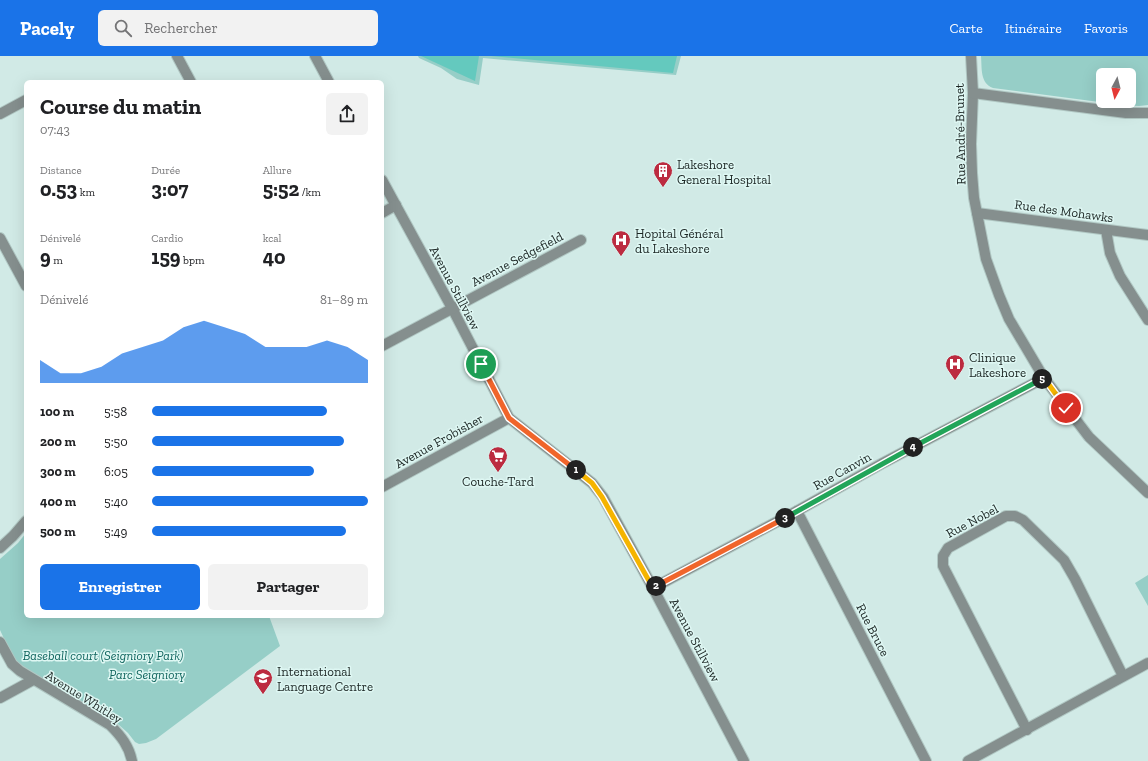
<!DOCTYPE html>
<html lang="fr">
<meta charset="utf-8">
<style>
body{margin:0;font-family:"Zilla Slab",serif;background:#f2f2f2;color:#202124;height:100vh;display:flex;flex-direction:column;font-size:15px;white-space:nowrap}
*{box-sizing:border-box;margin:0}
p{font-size:13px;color:#757577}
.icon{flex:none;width:22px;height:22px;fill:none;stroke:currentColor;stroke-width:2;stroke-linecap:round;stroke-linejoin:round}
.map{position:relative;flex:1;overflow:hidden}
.details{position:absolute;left:24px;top:24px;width:360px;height:538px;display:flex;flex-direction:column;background:#fff;border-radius:6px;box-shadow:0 4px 16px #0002}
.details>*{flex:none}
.needle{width:26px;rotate:187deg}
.buttons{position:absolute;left:1096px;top:12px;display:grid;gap:8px}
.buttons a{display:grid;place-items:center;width:40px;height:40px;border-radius:6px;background:#fff;box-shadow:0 4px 16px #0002;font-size:20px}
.pin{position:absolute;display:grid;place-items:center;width:34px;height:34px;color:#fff;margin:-17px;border:2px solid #fff;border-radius:50%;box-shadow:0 1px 4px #0007}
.km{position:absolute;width:20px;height:20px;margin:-10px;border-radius:50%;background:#222;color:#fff;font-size:11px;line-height:20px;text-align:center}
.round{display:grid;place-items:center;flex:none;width:42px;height:42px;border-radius:6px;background:#f2f2f2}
.head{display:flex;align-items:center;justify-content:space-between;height:68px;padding:0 16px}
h1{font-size:22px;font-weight:700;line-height:30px}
.stats{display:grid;grid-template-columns:repeat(3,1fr);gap:6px;height:68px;padding:4px 16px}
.stats div{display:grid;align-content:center}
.stats b{font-size:20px;font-weight:700}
.stats small{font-size:11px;font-weight:400}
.stats p{font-size:11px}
.chart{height:112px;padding:8px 16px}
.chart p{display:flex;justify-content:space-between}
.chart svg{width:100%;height:72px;margin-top:4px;fill:#1a73e8;opacity:.7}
.cta{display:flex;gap:8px;margin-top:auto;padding:8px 16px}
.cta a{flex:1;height:46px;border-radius:6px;background:#1a73e8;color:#fff;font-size:16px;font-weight:700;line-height:46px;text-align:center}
.cta a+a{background:#f2f2f2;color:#202124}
ul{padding:0 16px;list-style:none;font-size:13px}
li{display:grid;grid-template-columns:64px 48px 1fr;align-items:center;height:30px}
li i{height:10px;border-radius:5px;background:#1a73e8}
header{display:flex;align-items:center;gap:24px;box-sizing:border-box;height:56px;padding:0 20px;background:#1a73e8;color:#fff}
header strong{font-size:19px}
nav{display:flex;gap:22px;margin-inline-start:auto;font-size:14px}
.search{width:280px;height:36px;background:#f2f2f2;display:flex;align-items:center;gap:10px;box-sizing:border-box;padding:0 14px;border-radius:6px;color:#757577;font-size:15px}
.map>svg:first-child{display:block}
.green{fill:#96cec7;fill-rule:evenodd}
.forest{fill:#64c9be}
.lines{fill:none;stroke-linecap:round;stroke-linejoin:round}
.minor-casing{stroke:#b0c7c3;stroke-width:12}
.minor{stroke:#858f8e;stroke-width:10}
.split-1-casing{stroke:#fff;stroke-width:8}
.split-2-casing{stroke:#fff;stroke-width:8}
.split-3-casing{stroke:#fff;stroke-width:8}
.split-4-casing{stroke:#fff;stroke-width:8}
.split-5-casing{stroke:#fff;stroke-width:8}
.split-6-casing{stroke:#fff;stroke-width:8}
.split-1{stroke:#f0652b;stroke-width:5}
.split-2{stroke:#f5b400;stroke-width:5}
.split-3{stroke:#f0652b;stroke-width:5}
.split-4{stroke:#22a559;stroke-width:5}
.split-5{stroke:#22a559;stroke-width:5}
.split-6{stroke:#f5b400;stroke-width:5}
.labels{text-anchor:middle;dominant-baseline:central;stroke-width:3;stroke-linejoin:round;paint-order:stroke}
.street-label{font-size:13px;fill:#1b2523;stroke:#def7f3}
.poi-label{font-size:13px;fill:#1b2523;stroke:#def7f3;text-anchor:start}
.park-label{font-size:13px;font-style:italic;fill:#10655e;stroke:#def7f3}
</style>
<header>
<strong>Pacely</strong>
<div class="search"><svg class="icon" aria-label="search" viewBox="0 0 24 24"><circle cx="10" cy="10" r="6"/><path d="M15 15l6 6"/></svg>Rechercher</div>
<nav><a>Carte</a><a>Itinéraire</a><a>Favoris</a></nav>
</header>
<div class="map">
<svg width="1148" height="705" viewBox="0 0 1148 705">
<rect width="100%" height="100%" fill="#d1eae6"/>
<g class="green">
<polygon points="418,0 681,0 676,19 483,2 479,29 457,23 441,12 419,2"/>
<path d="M981,0H1148V49L1139,50L1122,49L993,32C980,27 982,13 981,0ZM1103,19H1129V45H1103Z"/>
<polygon points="26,477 26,560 269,560 280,590 156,683 146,687 139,688 135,686 128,677 110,661 41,622 14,604 0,574 0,503 18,487"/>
<polygon points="1148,519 1148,550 1135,527"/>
</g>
<g class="forest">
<polygon points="421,0 479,0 475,25"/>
<polygon points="491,0 677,0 673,17"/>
</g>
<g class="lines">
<g class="minor-casing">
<g id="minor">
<polyline points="177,0 191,26"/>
<polyline points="315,0 329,26"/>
<polyline points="971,0 973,37 971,88 972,117 974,142 986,203 999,239 1009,263 1044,322 1089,381 1148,437"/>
<polyline points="973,37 1126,57 1148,57"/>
<polyline points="0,58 26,44"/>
<polyline points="382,124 452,252 509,362 592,427 603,441 653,532 744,705"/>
<polyline points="382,157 396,149"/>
<polyline points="977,157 1148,179"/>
<polyline points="1106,174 1110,197 1120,220 1148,264"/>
<polyline points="0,182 26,230"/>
<polyline points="382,290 581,184"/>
<polyline points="382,431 509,362"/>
<polyline points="797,455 926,705"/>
<polyline points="0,492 13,480 26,465"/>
<polyline points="653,532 797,455 881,408 1044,322"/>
<path d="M0,586L12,608L20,615L110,669C121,680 129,690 132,705"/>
<polyline points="0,642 33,624"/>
<polyline points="1027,674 943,510 943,500 948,492 1006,460 1015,460 1023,464 1064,504 1075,523 1123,620"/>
<polyline points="968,705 1148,607"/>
</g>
</g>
<use href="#minor" class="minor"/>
</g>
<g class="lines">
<g class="split-1-casing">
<polyline id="split-1" points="481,308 509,362 576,414"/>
</g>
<g class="split-2-casing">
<polyline id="split-2" points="576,414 592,427 602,441 653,532 656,530"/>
</g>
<g class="split-3-casing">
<polyline id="split-3" points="656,530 785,462"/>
</g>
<g class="split-4-casing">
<polyline id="split-4" points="785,462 913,391"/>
</g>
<g class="split-5-casing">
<polyline id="split-5" points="913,391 1042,323"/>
</g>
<g class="split-6-casing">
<polyline id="split-6" points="1042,323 1044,322 1066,352"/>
</g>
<use href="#split-1" class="split-1"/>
<use href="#split-2" class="split-2"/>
<use href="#split-3" class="split-3"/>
<use href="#split-4" class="split-4"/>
<use href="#split-5" class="split-5"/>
<use href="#split-6" class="split-6"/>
</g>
<defs>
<g id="building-pin" transform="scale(1)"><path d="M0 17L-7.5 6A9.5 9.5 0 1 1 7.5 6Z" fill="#bc2b40" stroke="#def7f3"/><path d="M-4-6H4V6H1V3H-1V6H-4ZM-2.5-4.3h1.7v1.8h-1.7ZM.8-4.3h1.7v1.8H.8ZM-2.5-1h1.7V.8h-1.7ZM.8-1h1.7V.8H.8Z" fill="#fff"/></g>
<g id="hospital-pin" transform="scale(1)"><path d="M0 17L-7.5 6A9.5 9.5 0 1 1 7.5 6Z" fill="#bc2b40" stroke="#def7f3"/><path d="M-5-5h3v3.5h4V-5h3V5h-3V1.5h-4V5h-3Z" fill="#fff"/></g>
<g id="supermarket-pin" transform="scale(1)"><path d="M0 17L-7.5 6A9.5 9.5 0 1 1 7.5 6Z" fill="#bc2b40" stroke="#def7f3"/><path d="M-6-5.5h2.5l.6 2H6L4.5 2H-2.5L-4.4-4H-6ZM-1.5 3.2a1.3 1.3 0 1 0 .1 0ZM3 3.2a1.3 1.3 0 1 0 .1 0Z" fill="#fff"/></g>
<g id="university-pin" transform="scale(1)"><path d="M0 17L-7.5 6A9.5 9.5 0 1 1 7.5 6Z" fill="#bc2b40" stroke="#def7f3"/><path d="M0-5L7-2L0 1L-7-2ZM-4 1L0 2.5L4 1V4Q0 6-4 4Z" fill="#fff"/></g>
</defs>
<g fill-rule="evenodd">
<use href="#building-pin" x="663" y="115"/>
<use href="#hospital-pin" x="621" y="184"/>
<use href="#hospital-pin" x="955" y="308"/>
<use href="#supermarket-pin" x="498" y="400"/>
<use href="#university-pin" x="263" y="622"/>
</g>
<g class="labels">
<g class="street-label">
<text transform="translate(960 78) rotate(-91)">Rue André-Brunet</text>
<text transform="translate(1064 155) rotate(8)">Rue des Mohawks</text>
<text transform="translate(517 203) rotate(-28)">Avenue Sedgefield</text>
<text transform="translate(455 232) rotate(62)">Avenue Stillview</text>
<text transform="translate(439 385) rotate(-29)">Avenue Frobisher</text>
<text transform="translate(842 415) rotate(-29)">Rue Canvin</text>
<text transform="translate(972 465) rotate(-28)">Rue Nobel</text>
<text transform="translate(873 574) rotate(63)">Rue Bruce</text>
<text transform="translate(695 584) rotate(62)">Avenue Stillview</text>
<text transform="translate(84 641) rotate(32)">Avenue Whitley</text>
</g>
<g class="poi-label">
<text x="677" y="108">Lakeshore<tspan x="677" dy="15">General Hospital</tspan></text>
<text x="635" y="177">Hopital Général<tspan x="635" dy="15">du Lakeshore</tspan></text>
<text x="969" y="301">Clinique<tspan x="969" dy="15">Lakeshore</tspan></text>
<text x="498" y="425" text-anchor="middle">Couche-Tard</text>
<text x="277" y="615">International<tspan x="277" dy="15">Language Centre</tspan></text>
</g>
<g class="park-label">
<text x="103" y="599">Baseball court (Seigniory Park)</text>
<text x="147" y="618">Parc Seigniory</text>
</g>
</g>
</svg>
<div class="buttons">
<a><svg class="needle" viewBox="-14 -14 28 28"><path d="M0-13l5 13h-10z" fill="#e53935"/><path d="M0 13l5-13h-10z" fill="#757577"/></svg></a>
</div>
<div class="pin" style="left:481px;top:308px;background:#1e9e55"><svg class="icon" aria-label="arrive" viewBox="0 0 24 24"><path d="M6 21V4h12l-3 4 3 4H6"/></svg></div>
<div class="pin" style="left:1066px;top:352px;background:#d93025"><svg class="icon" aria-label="check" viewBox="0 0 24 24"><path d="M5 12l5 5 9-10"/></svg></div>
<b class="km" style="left:576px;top:414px">1</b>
<b class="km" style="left:656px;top:530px">2</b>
<b class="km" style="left:785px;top:462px">3</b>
<b class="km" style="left:913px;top:391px">4</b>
<b class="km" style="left:1042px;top:323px">5</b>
<section class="details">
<div class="head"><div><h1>Course du matin</h1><p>07:43</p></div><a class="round"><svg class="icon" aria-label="share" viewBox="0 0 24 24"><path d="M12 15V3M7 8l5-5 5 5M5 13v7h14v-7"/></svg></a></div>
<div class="stats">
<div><p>Distance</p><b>0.53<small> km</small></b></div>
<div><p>Durée</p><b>3:07</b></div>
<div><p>Allure</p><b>5:52<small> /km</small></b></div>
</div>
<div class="stats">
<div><p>Dénivelé</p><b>9<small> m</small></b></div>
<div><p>Cardio</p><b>159<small> bpm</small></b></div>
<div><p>kcal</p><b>40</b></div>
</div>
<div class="chart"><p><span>Dénivelé</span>81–89 m</p>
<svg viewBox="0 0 160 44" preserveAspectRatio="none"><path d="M0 44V30L10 38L20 38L30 34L40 26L50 22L60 18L70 10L80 6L90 10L100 14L110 22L120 22L130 22L140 18L150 22L160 30V44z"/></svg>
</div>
<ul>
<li><b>100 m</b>5:58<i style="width:81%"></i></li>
<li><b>200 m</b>5:50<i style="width:89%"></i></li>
<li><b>300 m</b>6:05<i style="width:75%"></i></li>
<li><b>400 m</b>5:40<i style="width:100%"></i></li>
<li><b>500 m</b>5:49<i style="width:90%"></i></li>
</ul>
<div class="cta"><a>Enregistrer</a><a>Partager</a></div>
</section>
</div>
